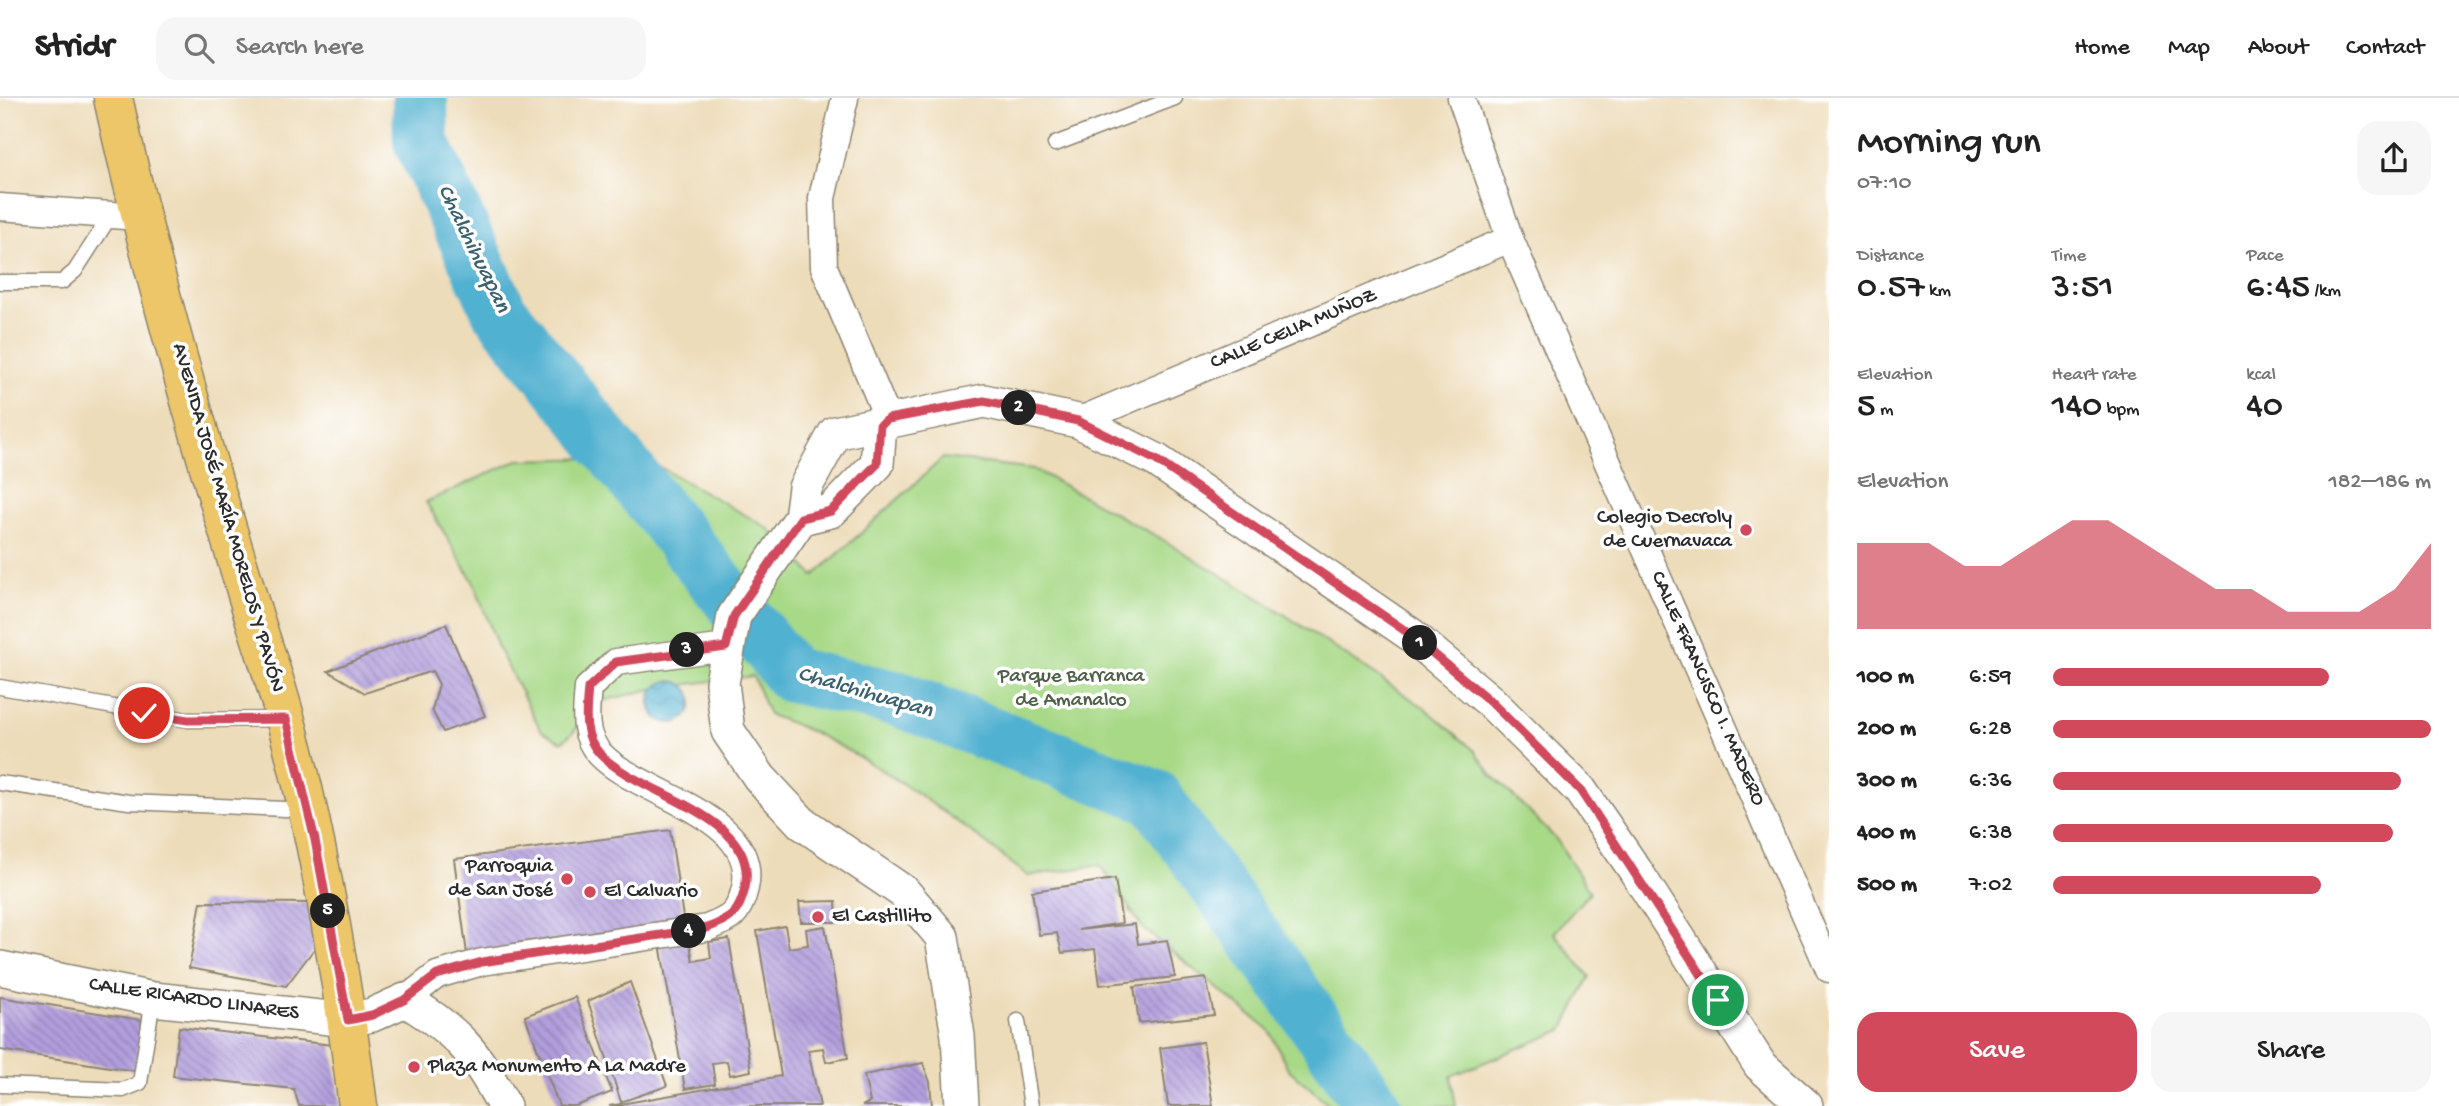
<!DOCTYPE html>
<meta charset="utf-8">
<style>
body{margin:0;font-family:"Gochi Hand",sans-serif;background:#f6f6f6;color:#222;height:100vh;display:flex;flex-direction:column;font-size:26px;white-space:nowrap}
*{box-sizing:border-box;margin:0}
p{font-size:23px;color:#767676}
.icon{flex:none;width:38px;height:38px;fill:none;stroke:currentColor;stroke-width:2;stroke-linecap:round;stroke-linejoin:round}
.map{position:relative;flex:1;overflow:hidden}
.drawer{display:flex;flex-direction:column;background:#fff;width:630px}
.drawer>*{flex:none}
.pin{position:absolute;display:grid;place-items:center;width:60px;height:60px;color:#fff;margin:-30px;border:4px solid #fff;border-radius:50%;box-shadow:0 2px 7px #0007}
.km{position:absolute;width:35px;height:35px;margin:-18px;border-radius:50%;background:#222;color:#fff;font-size:19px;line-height:35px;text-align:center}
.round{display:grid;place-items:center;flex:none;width:74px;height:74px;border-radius:21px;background:#f6f6f6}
.summary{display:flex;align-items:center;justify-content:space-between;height:119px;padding:0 28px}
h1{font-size:38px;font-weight:600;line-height:52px}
.stats{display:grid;grid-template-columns:repeat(3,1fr);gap:10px;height:119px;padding:7px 28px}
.stats div{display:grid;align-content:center}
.stats b{font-size:35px;font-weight:600}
.stats small{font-size:19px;font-weight:400}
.stats p{font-size:19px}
.chart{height:196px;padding:14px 28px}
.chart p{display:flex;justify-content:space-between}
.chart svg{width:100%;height:126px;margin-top:7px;fill:#d1495b;opacity:.7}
.cta{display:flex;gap:14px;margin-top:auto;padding:14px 28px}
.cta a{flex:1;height:80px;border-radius:21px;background:#d1495b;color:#fff;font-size:28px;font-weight:600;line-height:80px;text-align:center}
.cta a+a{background:#f6f6f6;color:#222}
ul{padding:0 28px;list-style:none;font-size:23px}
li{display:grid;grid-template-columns:112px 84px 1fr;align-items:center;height:52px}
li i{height:18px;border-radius:9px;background:#d1495b}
header{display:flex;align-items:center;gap:42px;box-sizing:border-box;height:98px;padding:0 35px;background:#fff;border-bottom:2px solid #e0e0e0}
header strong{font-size:33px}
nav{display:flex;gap:38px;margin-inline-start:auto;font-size:24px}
.search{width:490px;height:63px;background:#f6f6f6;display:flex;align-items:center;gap:18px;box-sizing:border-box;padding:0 24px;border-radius:21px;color:#767676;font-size:26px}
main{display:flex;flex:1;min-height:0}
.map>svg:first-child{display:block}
.park{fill:#a8d987;stroke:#6a8259;stroke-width:2}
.water{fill:url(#water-waves);stroke:#3e6e7e;stroke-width:2}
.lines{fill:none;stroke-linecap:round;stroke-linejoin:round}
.river{stroke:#51b1d0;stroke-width:56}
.building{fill:url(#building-back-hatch)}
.service-casing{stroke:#8c8472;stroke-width:17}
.minor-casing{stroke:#8c8472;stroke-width:29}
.tertiary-casing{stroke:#8c8472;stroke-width:36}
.primary-casing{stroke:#8c8472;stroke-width:41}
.service{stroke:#fff;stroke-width:14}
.minor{stroke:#fff;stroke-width:26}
.tertiary{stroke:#fff;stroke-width:33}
.primary{stroke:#ecc669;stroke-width:38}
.route-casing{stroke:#fff;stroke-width:14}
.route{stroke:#d1495b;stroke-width:9}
.poi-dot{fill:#d1495b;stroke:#fff;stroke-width:2.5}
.labels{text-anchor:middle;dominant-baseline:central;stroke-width:7;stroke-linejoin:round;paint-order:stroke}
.street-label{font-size:21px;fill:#2b2b2b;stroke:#fff}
.poi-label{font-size:21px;fill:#2b2b2b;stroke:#fff;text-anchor:start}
.park-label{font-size:21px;fill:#505f47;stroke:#fff}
.water-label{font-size:23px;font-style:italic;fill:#3a616d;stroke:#fff}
</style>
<header>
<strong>Stridr</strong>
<div class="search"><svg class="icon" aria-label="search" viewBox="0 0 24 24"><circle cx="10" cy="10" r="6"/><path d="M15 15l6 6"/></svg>Search here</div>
<nav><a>Home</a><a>Map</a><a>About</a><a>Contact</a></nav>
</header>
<main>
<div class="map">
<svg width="1829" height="1008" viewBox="0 0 1829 1008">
<defs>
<pattern id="water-waves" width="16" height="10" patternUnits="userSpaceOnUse" patternTransform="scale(1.75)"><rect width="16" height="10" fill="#51b1d0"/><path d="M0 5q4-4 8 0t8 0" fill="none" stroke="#4390a9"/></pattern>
<pattern id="building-back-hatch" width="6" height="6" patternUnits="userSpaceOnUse" patternTransform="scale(1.75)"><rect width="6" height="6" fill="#b29edd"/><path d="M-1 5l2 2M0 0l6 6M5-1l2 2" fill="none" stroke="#9181b3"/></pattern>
</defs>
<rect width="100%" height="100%" fill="#fff"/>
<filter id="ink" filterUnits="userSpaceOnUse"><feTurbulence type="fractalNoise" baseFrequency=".0143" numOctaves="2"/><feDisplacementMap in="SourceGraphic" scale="14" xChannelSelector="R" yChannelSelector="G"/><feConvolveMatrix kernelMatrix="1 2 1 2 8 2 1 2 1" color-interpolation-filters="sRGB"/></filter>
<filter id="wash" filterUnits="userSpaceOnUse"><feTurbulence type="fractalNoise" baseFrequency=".00686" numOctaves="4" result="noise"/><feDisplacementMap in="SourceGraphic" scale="28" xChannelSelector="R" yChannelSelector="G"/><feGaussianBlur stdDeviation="1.57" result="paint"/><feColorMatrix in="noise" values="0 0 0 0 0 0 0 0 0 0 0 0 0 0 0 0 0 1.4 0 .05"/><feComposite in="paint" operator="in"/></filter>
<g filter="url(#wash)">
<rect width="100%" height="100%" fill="#eddcb9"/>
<path class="park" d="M642,359L768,430L814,478L943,360L1034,371L1158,439L1264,503L1425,610L1475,653L1492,677L1556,741L1590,794L1554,835L1590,879L1563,932L1451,978L1456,1008H1331L1288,971L1270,933L1142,829L1100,767L1028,778C957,721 854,644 769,617L753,578L656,590L594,605L586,622L562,644L541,632L499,552L474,485L426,404L518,362Z"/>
<circle class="water" cx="671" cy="604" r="21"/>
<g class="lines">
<polyline class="river" points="420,0 421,43 500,214 791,577 899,601 1154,699 1374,1008"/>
</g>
<g id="blocks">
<g class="building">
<polygon points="446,526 485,618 443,634 432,612 439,586 432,573 365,595 328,573"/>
<polygon points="670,732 684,826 467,856 454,761"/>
<polygon points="1115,781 1122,825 1078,832 1135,826 1138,846 1167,842 1175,879 1100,887 1095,851 1062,855 1057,835 1039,837 1032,793"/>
<polygon points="836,803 837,824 801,824 799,804"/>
<polygon points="201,804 316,805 318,846 286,888 189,870"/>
<polygon points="785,828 789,850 808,847 806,831 825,828 848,960 826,964 823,950 808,952 820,1008 609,1008 781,978 757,833"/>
<polygon points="689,841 693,863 711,860 709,844 729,841 751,973 730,977 727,963 712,965 715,986 685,991 660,846"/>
<polygon points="1206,880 1214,917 1139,925 1134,889"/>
<polygon points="630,884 667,988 621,1004 588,903"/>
<polygon points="0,899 142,922 136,973 0,952"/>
<polygon points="575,899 612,994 576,1008 559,1008 525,918"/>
<polygon points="179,929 332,947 341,1008 299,1008 294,991 173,978"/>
<polygon points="1203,944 1213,1008 1168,1008 1160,950"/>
<polygon points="923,965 930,984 932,1008 862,1008 870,1004 864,977"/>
</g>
</g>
</g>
<g filter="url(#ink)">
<use href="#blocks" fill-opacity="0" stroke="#8c8472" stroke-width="2"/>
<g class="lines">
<g class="service-casing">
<g id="service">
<polyline points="1055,46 1175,0"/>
<polyline points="0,184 62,184 75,173 111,117"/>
<polyline points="0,589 188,622 285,621"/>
<polyline points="0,685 129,704 307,712"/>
<polyline points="1018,923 1031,1008"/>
<polyline points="0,987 123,992 140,985 153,901"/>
</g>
</g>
<g class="minor-casing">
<g id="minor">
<polyline points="845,0 822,100 824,169 888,321"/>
<polyline points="1461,0 1510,141 1829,871"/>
<polyline points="0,109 139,119"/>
<polyline points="1078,323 1510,141"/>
<path d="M405,902L437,877L482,864L707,830C731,821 739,816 745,790C761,717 638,697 600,656C582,637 586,614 588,590L616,564L726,549"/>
</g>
</g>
<g class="tertiary-casing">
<g id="tertiary">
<polyline points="801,420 831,413 877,366 880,327"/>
<path d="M0,870L153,901L348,922L372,917L405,902C456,932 477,955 504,1008"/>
<polyline points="962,1008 958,938 942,839 905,795 802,725 760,680 728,633 722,585 734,518 801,420 805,390 835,335 984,303 1078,323 1156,362 1410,536 1491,604 1580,692 1635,772 1760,967 1806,1008"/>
</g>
</g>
<g class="primary-casing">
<path id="primary" d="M113,0C149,164 195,326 244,486C257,532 274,577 286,623C320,749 342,879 358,1008"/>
</g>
<use href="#service" class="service"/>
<use href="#minor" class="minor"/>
<use href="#tertiary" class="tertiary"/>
<use href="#primary" class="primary"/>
</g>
</g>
<g class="lines" filter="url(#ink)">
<g class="route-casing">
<path id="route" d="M144,615L188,622L286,621L315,742L348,922L372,917L404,902L437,877L482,864L707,830C731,821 739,816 745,790C761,717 638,697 600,656C582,637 586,614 588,590L616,564L726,549L734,518L801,420L831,413L877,366L880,327L888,321L984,303L1078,323L1156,362L1410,536L1491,604L1580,692L1718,902"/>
</g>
<use href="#route" class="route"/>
</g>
<g class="poi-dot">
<circle cx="1746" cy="432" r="7"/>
<circle cx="567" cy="781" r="7"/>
<circle cx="590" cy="794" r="7"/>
<circle cx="818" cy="819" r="7"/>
<circle cx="414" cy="969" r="7"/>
</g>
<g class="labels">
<g class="street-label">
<text transform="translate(1294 232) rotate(-23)">CALLE CELIA MUÑOZ</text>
<text transform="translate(227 420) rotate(74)">AVENIDA JOSÉ MARÍA MORELOS Y PAVÓN</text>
<text transform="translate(1707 591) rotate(66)">CALLE FRANCISCO I. MADERO</text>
<text transform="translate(194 902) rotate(8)">CALLE RICARDO LINARES</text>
</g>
<g class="poi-label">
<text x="1732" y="420" text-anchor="end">Colegio Decroly<tspan x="1732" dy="24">de Cuernavaca</tspan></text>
<text x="553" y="769" text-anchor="end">Parroquia<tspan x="553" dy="24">de San José</tspan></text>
<text x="604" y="794">El Calvario</text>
<text x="832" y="819">El Castillito</text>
<text x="428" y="969">Plaza Monumento A La Madre</text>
</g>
<g class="park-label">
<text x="1071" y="579">Parque Barranca<tspan x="1071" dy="24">de Amanalco</tspan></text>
</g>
<g class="water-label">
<text transform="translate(473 151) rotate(64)">Chalchihuapan</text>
<text transform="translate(865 595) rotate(16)">Chalchihuapan</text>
</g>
</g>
</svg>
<div class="pin" style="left:1718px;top:902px;background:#1e9e55"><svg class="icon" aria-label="arrive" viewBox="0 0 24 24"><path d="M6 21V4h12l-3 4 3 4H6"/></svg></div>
<div class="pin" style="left:144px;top:615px;background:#d93025"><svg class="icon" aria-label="check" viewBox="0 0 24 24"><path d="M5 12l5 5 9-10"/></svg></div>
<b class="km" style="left:1420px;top:545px">1</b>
<b class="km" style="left:1019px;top:310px">2</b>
<b class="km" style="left:687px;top:552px">3</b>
<b class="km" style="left:689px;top:833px">4</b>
<b class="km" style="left:328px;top:813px">5</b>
</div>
<section class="drawer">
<div class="summary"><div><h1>Morning run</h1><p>07:10</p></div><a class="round"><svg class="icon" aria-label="share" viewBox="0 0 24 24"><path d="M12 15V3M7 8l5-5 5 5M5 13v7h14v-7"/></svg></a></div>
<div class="stats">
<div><p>Distance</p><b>0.57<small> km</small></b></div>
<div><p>Time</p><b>3:51</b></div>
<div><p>Pace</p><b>6:45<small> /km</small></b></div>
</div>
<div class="stats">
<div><p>Elevation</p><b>5<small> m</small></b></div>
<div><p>Heart rate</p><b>140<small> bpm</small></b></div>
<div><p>kcal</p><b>40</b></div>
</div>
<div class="chart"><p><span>Elevation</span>182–186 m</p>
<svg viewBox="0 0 160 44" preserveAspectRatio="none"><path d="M0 44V14L10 14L20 14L30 22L40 22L50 14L60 6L70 6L80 14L90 22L100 30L110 30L120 38L130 38L140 38L150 30L160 14V44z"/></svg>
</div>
<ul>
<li><b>100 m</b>6:59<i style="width:73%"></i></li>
<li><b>200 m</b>6:28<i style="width:100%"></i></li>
<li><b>300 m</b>6:36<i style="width:92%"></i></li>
<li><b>400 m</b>6:38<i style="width:90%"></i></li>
<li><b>500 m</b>7:02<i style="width:71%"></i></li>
</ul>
<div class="cta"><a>Save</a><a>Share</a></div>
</section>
</main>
